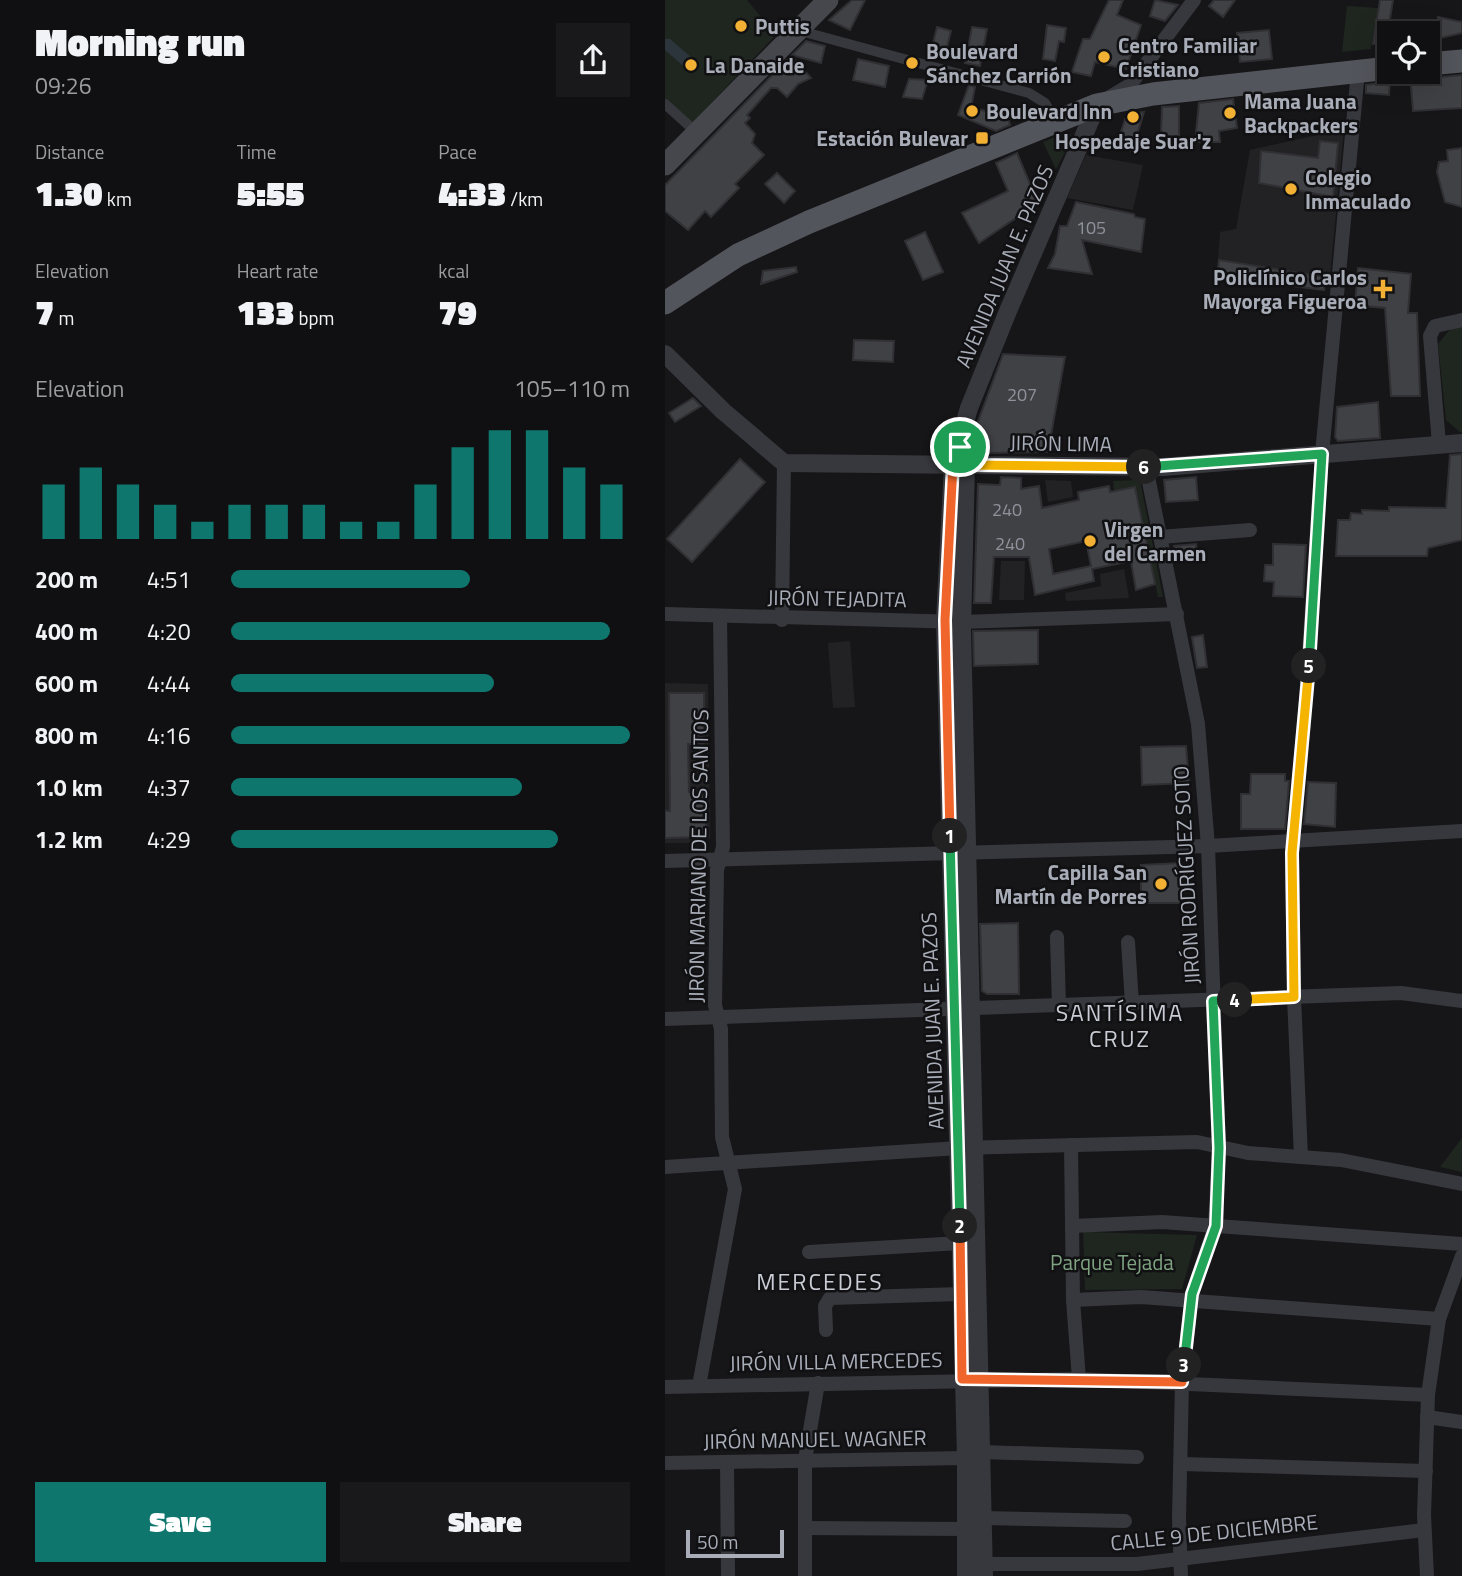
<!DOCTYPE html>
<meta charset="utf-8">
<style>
body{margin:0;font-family:"Titillium Web",sans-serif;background:#19191b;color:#f1f3f6;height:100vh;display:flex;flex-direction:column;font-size:26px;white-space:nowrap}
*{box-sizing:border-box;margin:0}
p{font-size:23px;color:#9c9d9f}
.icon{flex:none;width:38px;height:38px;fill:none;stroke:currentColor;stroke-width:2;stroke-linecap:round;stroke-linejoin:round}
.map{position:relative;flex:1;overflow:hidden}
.side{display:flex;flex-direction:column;background:#101012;width:665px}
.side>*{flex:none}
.fabs{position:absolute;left:712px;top:21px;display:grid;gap:14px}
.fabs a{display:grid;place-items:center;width:63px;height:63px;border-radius:0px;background:#101012;box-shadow:0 7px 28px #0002,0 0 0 2px #303032;font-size:35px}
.scale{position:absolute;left:21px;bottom:18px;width:98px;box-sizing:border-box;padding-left:7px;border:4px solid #a8adb8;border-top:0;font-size:19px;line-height:24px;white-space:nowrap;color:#a8adb8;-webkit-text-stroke:5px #111113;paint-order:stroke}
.pin{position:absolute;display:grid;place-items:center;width:60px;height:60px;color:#fff;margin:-30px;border:4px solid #fff;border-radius:50%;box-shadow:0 2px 7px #0007}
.km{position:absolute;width:35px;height:35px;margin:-18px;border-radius:50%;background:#222;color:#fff;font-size:19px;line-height:35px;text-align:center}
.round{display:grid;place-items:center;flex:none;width:74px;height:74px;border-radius:0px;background:#19191b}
.summary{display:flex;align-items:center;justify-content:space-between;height:119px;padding:0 35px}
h1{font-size:38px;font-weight:800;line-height:52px}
.figures{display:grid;grid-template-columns:repeat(3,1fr);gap:10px;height:119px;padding:7px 35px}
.figures div{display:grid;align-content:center}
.figures b{font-size:35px;font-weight:800}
.figures small{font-size:19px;font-weight:400}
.figures p{font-size:19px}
.chart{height:196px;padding:14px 35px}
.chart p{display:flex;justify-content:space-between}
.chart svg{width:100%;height:126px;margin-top:7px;stroke:#0f766e;stroke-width:6}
.primary-button{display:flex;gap:14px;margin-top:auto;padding:14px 35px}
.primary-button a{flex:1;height:80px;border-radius:0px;background:#0f766e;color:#fff;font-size:28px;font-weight:800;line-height:80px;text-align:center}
.primary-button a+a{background:#19191b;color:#f1f3f6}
ul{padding:0 35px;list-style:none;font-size:23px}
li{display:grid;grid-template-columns:112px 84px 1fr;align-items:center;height:52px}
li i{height:18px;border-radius:9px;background:#0f766e}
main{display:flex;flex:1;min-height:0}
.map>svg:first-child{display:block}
.built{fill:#222225}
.green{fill:#1e261f}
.water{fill:#2c353c}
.building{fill:#404145;stroke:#303034;stroke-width:2;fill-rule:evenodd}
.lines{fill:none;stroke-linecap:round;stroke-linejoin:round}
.pedestrian{stroke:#37383d;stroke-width:10}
.minor{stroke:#37383d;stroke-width:14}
.tertiary{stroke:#37383d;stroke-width:18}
.secondary{stroke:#45474d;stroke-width:21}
.primary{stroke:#53555c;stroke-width:23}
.split-1-casing{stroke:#fff;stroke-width:14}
.split-2-casing{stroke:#fff;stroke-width:14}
.split-3-casing{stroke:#fff;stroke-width:14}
.split-4-casing{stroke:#fff;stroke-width:14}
.split-5-casing{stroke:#fff;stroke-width:14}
.split-6-casing{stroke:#fff;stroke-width:14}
.split-7-casing{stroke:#fff;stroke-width:14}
.split-1{stroke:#f0652b;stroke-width:9}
.split-2{stroke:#22a559;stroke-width:9}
.split-3{stroke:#f0652b;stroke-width:9}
.split-4{stroke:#22a559;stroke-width:9}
.split-5{stroke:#f5b400;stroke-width:9}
.split-6{stroke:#22a559;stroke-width:9}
.split-7{stroke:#f5b400;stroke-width:9}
.poi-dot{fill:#f2b134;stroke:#111113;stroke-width:2.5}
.labels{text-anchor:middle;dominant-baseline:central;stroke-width:5;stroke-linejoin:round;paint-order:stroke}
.number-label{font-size:18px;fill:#8e929b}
.poi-label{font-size:21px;font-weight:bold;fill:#a8adb8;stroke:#111113;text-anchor:start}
.street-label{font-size:21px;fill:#a8adb8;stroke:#111113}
.park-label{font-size:21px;fill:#7fa381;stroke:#111113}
.neighbourhood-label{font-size:23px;letter-spacing:2px;fill:#c9ccd4;stroke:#111113}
</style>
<main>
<section class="side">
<div class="summary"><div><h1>Morning run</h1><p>09:26</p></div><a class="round"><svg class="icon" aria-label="share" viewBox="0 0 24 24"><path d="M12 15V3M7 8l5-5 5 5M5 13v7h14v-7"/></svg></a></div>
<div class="figures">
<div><p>Distance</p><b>1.30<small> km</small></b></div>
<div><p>Time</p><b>5:55</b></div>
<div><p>Pace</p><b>4:33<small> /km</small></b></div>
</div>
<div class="figures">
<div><p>Elevation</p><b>7<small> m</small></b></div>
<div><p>Heart rate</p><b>133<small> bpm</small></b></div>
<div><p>kcal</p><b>79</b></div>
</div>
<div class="chart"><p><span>Elevation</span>105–110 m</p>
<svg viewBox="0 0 160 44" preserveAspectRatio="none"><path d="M5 44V25M15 44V19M25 44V25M35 44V32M45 44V38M55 44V32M65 44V32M75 44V32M85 44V38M95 44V38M105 44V25M115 44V12M125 44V6M135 44V6M145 44V19M155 44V25"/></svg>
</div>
<ul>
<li><b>200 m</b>4:51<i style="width:60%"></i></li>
<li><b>400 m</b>4:20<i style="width:95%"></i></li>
<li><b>600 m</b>4:44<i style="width:66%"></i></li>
<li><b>800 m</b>4:16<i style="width:100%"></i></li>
<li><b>1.0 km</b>4:37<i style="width:73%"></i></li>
<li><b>1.2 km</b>4:29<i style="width:82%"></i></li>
</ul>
<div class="primary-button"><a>Save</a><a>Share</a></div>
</section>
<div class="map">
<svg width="797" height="1576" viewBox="0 0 797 1576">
<rect width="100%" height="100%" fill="#161618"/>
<g class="built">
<polygon points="679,129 664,286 552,276 555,232 571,229 585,150"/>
<polygon points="421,155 478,165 468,210 402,198"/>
<polygon points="380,480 406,481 408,497 383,502"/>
<polygon points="336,561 360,561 359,600 334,600"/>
<polygon points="459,569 464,598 401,601 400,593 436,586 435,574"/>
<polygon points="185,641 190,707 168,708 163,643"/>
<polygon points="0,683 43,684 45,838 38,843 0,843"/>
</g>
<g class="green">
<polygon points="0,0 82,0 109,33 108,38 27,123 0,99"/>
<polygon points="682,6 713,8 706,49 677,52"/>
<polygon points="400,133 405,133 407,139 391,169 378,142"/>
<polygon points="797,325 797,432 795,432 781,420 773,344 787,327"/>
<polygon points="475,480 498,597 493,597 471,487 449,491 448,481"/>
<polygon points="797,1138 797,1172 775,1167"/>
<polygon points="418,1232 532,1235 517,1289 420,1290"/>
</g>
<polygon class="water" points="0,39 5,39 32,62 29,71 24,71 0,50"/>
<g class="building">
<polygon points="187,0 200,0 185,30 164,20"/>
<polygon points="444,0 458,0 452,15 476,25 461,69 430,62 426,76 407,72 418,39 425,39"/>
<polygon points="490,0 513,5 500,21 485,16"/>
<polygon points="549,0 570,0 558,17 544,6"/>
<polygon points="715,0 728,0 721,43 708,44"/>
<polygon points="773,17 797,22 797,33 775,38"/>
<polygon points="382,25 401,28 399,42 394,41 390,61 378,59"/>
<polygon points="272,27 286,31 280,55 266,52"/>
<polygon points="307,27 322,29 315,66 300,63"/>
<polygon points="604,30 607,59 575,62 572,33"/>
<polygon points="141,41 160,46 156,63 127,55"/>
<polygon points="126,56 146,78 133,84 122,97 112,88 106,88 82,115 85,118 80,123 90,134 87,143 99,155 70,184 74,188 46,217 40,211 23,230 0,211 0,185"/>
<polygon points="193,59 224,66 220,87 188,80"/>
<polygon points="754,74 764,78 797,75 797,108 748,111 745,75"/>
<polygon points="244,79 263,80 257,99 238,97"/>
<polygon points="725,82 724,95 701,93 701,85"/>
<polygon points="304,85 310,87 306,108 321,111 323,105 341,111 345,125 331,131 293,115"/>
<polygon points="568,99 572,128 554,131 555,142 530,142 534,103"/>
<polygon points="514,106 514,136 496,136 497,107"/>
<polygon points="479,112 467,151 451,146 462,114"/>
<polygon points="655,141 673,143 668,197 594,183 596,151 653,158"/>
<polygon points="797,148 797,207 780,202 772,172 774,162 783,161 782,150"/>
<polygon points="352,153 373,203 314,243 297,213 343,191 331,163"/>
<polygon points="112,173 130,191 119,203 100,184"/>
<polygon points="411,202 469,214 470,217 480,219 476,252 417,240 427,274 383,268 390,254 395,226 402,226"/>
<polygon points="260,232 278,272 258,280 240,241"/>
<polygon points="554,260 660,277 659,290 552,276"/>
<polygon points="131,267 132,272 96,284 98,271"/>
<polygon points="693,268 746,274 743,313 752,313 755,396 726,396 720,308 690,305"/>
<polygon points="189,340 229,341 228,362 188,360"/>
<polygon points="338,354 400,357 383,452 323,453 309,432"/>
<polygon points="28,398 36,406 10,422 4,413"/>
<polygon points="713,402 715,438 673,441 670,437 672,407"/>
<polygon points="797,454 797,540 763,548 762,556 671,556 673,520 685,520 686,513 697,514 697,510 724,511 724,507 781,508 785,455"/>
<polygon points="75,459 100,482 27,562 2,539"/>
<path d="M336,477L356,478V489L374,486L377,508L414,500L413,492L444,486L445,492L470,487L490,584L471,590L466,561L427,569L429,581L370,595L364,557H329L326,603H309L313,484L335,485ZM421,541L426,566L388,574L384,549Z"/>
<polygon points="531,477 533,500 501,502 499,480"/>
<polygon points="531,544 533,557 521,559 520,553 510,555 509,546"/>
<polygon points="608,544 641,545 638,597 608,596 609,582 599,581 600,565 608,565"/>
<polygon points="373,630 373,664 309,666 308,631"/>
<polygon points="538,635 542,667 532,668 527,637"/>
<polygon points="4,693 39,693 39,744 23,744 24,792 39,791 42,837 0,838 0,811 5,811"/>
<polygon points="521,746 524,783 477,785 476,747"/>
<polygon points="586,774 620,774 620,781 624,781 620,829 576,829 576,794 585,794"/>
<polygon points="643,782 671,783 670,827 639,824"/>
<polygon points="514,863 516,903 476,903 476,865"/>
<polygon points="353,923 354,994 322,994 317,991 315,924"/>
</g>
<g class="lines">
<g class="pedestrian">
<polyline points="132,30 364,93 380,103 391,121"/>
<polyline points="0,104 31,132"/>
</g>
<g class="minor">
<polyline points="443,98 465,85 529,0"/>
<polyline points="774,444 765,336 770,326 797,320"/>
<polyline points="481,467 533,724 543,846 554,1148 550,1226 527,1294 517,1382 514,1518 516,1576"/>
<polyline points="495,537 585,530"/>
<polyline points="0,614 297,622 512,614"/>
<polyline points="117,620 119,463"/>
<polyline points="0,861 543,846 797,831"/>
<polyline points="392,937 394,1006"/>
<polyline points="463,942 467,1004"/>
<polyline points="0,1019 736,993 797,1001"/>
<polyline points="406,1145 408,1300 414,1379"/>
<polyline points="636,1157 629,997 627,853 641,700 657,454 693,71"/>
<polyline points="0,1167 294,1148 532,1142 583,1153 676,1160 797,1184"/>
<polyline points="407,1226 497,1222 797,1244"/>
<polyline points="144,1252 295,1243"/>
<polyline points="408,1300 476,1297 774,1319"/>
<polyline points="161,1330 160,1306 165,1298 296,1294"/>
<polyline points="34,1386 70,1189 57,1137 56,1029 50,1005 52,870 58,847 55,616"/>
<polyline points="0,1387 414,1379 763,1395"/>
<polyline points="762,1417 797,1422"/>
<polyline points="317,1452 472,1457"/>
<polyline points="62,1462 63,1576"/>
<polyline points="0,1463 301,1458"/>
<polyline points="516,1464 761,1471"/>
<polyline points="318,1518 460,1521"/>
<polyline points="140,1528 301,1529"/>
<polyline points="311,1564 472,1564 759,1530"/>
<polyline points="140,1576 140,1460 153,1383"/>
<polyline points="762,1576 759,1515 763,1395 774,1319 797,1256"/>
</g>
<g class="tertiary">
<polyline points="0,354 58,411 119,463 498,467 797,443"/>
<polyline points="295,447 301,465 297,629 319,1576"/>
<polyline points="301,1576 301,1458 280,620 288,464 304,408 343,311 432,105"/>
</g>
<polyline class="secondary" points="0,165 163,0"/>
<g class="primary">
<polyline points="763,64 797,61"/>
<polyline points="0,303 73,255 144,222 432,105 488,94 724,68"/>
</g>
</g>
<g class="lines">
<g class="split-1-casing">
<polyline id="split-1" points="285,836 280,620 288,464 295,447"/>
</g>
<g class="split-2-casing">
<polyline id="split-2" points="285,836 295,1226"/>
</g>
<g class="split-3-casing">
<polyline id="split-3" points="295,1226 297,1379 517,1382 519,1365"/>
</g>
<g class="split-4-casing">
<polyline id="split-4" points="519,1365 527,1294 551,1226 554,1148 548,1001 570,1000"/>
</g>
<g class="split-5-casing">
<polyline id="split-5" points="570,1000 629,997 627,853 644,666"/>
</g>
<g class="split-6-casing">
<polyline id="split-6" points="479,467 657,454 644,666"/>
</g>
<g class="split-7-casing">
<polyline id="split-7" points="295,447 301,465 479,467"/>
</g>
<use href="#split-1" class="split-1"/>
<use href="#split-2" class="split-2"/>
<use href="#split-3" class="split-3"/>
<use href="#split-4" class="split-4"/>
<use href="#split-5" class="split-5"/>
<use href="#split-6" class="split-6"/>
<use href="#split-7" class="split-7"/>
</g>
<g class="poi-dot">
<circle cx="76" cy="26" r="7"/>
<circle cx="439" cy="57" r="7"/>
<circle cx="247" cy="63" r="7"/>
<circle cx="26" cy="65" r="7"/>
<circle cx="307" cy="111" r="7"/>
<circle cx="565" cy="113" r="7"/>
<circle cx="468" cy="117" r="7"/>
<rect x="310" y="131" width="14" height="14" rx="3.5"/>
<circle cx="626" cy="189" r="7"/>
<path d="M714.5 278.5h7v7h7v7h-7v7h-7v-7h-7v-7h7z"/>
<circle cx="425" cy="541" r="7"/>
<circle cx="496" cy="884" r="7"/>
</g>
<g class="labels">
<g class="number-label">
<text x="426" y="227">105</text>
<text x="357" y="394">207</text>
<text x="342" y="509">240</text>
<text x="345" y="543">240</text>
</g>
<g class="poi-label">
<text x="90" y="26">Puttis</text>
<text x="453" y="45">Centro Familiar<tspan x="453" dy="24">Cristiano</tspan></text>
<text x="261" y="51">Boulevard<tspan x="261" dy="24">Sánchez Carrión</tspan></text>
<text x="40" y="65">La Danaide</text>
<text x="579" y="101">Mama Juana<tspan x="579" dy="24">Backpackers</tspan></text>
<text x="321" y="111">Boulevard Inn</text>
<text x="303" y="138" text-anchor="end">Estación Bulevar</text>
<text x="468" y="141" text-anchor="middle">Hospedaje Suar'z</text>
<text x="640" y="177">Colegio<tspan x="640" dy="24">Inmaculado</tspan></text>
<text x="702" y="277" text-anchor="end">Policlínico Carlos<tspan x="702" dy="24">Mayorga Figueroa</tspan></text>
<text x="439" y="529">Virgen<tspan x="439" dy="24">del Carmen</tspan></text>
<text x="482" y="872" text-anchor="end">Capilla San<tspan x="482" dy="24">Martín de Porres</tspan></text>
</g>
<g class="street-label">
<text transform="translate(339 266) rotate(-67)">AVENIDA JUAN E. PAZOS</text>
<text transform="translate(396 443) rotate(1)">JIRÓN LIMA</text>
<text transform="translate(172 598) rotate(1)">JIRÓN TEJADITA</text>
<text transform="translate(33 856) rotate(-89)">JIRÓN MARIANO DE LOS SANTOS</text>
<text transform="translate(521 875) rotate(-93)">JIRÓN RODRÍGUEZ SOTO</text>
<text transform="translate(267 1021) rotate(-92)">AVENIDA JUAN E. PAZOS</text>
<text transform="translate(171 1361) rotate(-1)">JIRÓN VILLA MERCEDES</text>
<text transform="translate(150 1439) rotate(-1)">JIRÓN MANUEL WAGNER</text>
<text transform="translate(549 1532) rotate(-6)">CALLE 9 DE DICIEMBRE</text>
</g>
<g class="park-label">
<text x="447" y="1262">Parque Tejada</text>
</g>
<g class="neighbourhood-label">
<text x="455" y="1012">SANTÍSIMA<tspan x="455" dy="26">CRUZ</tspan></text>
<text x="155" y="1281">MERCEDES</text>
</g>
</g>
</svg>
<div class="fabs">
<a><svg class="icon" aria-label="locate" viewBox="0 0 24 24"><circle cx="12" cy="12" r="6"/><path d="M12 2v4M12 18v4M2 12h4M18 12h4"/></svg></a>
</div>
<div class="scale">50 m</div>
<div class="pin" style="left:295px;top:447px;background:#1e9e55"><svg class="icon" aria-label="arrive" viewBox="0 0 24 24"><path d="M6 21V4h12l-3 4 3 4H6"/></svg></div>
<b class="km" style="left:285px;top:836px">1</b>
<b class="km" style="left:295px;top:1226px">2</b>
<b class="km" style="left:519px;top:1365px">3</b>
<b class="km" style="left:570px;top:1000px">4</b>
<b class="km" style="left:644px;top:666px">5</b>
<b class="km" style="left:479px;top:467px">6</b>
</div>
</main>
